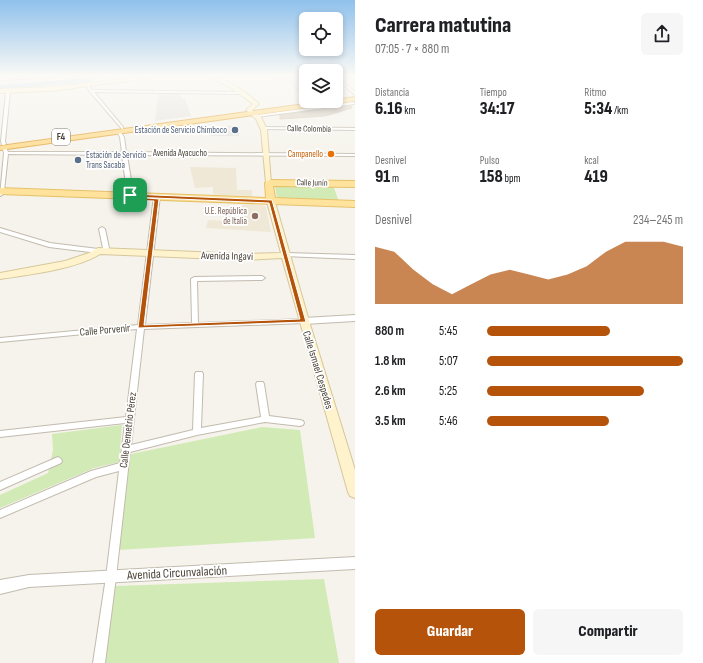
<!DOCTYPE html>
<html lang="es">
<meta charset="utf-8">
<style>
body{margin:0;font-family:"Sofia Sans Condensed",sans-serif;background:#f6f6f6;color:#202124;height:100vh;display:flex;flex-direction:column;font-size:15px;white-space:nowrap}
*{box-sizing:border-box;margin:0}
p{font-size:13px;color:#757577}
.icon{flex:none;width:22px;height:22px;fill:none;stroke:currentColor;stroke-width:2;stroke-linecap:round;stroke-linejoin:round}
.map{position:relative;flex:1;overflow:hidden}
.drawer{display:flex;flex-direction:column;background:#fff;width:348px}
.drawer>*{flex:none}
.controls{position:absolute;left:299px;top:12px;display:grid;gap:8px}
.controls a{display:grid;place-items:center;width:44px;height:44px;border-radius:6px;background:#fff;box-shadow:0 2px 6px #0003;font-size:20px}
.pin{position:absolute;display:grid;place-items:center;width:34px;height:34px;color:#fff;margin:-17px;border-radius:8px;box-shadow:0 2px 6px #0006}
.round{display:grid;place-items:center;flex:none;width:42px;height:42px;border-radius:6px;background:#f6f6f6}
.overview{display:flex;align-items:center;justify-content:space-between;height:68px;padding:0 20px}
h1{font-size:22px;font-weight:800;line-height:30px}
.figures{display:grid;grid-template-columns:repeat(3,1fr);gap:6px;height:68px;padding:4px 20px}
.figures div{display:grid;align-content:center}
.figures b{font-size:17px;font-weight:800}
.figures small{font-size:11px;font-weight:400}
.figures p{font-size:11px}
.chart{height:112px;padding:8px 20px}
.chart p{display:flex;justify-content:space-between}
.chart svg{width:100%;height:72px;margin-top:4px;fill:#b45309;opacity:.7}
.action{display:flex;gap:8px;margin-top:auto;padding:8px 20px}
.action a{flex:1;height:46px;border-radius:6px;background:#b45309;color:#fff;font-size:16px;font-weight:800;line-height:46px;text-align:center}
.action a+a{background:#f6f6f6;color:#202124}
ul{padding:0 20px;list-style:none;font-size:13px}
li{display:grid;grid-template-columns:64px 48px 1fr;align-items:center;height:30px}
li i{height:10px;border-radius:5px;background:#b45309}
main{display:flex;flex:1;min-height:0}
.map>svg:first-child{display:block}
.industrial{fill:#e6e2dd}
.education{fill:#efe8d6}
.green{fill:#d2eab5}
.sand{fill:#f9efc9}
.parking{fill:#e5e3e0}
.lines{fill:none;stroke-linecap:round;stroke-linejoin:round}
.river{fill:#a9d4f2;fill-rule:evenodd}
.building{fill:#d8cfc1;stroke:#d3c7b4}
.minor-casing{stroke:#c2bbae;stroke-width:2}
.tertiary-casing{stroke:#c2bbae;stroke-width:2}
.secondary-casing{stroke:#d6c79b;stroke-width:2}
.primary-casing{stroke:#e6c16a;stroke-width:2}
.trunk-casing{stroke:#e0a43c;stroke-width:2}
.minor{fill:#fff;fill-rule:evenodd}
.tertiary{fill:#fff;fill-rule:evenodd}
.secondary{fill:#fff3cd;fill-rule:evenodd}
.primary{fill:#ffe39c;fill-rule:evenodd}
.trunk{fill:#ffd985;fill-rule:evenodd}
.route{fill:#b45309;stroke:#fff;fill-rule:evenodd}
.service-dot{fill:#5c6f8a;stroke:#fff;stroke-width:1.5}
.food-dot{fill:#e8710a;stroke:#fff;stroke-width:1.5}
.education-dot{fill:#8d6e63;stroke:#fff;stroke-width:1.5}
.labels{text-anchor:middle;dominant-baseline:central;stroke-width:3.5;stroke-linejoin:round;paint-order:stroke}
.far-street-label{font-size:9px;fill:#4b4439;stroke:#fff}
.far-service-label{font-size:9px;fill:#4e5e75;stroke:#fff;text-anchor:end}
.far-food-label{font-size:9px;fill:#c56008;stroke:#fff;text-anchor:end}
.far-education-label{font-size:9px;fill:#785e54;stroke:#fff;text-anchor:end}
.shield{fill:#fff;stroke:#817c74;stroke-width:1}
.shield-label{font-size:10px;font-weight:bold;fill:#4b4439}
.street-label{font-size:11px;fill:#4b4439;stroke:#fff}
.near-street-label{font-size:13px;fill:#4b4439;stroke:#fff}
</style>
<main>
<div class="map">
<svg width="355" height="663" viewBox="0 0 355 663">
<rect width="100%" height="100%" fill="#f6f3ec"/>
<g class="industrial">
<polygon points="266,76 306,76 306,99 303,99 288,81 274,82"/>
<polygon points="158,94 179,94 182,99 185,99 191,116 155,121"/>
</g>
<g class="education">
<polygon points="190,167 236,168 237,190 252,190 252,196 220,195 213,194 213,187 195,188"/>
<polygon points="242,205 262,205 266,207 271,232 206,228 208,220 244,222"/>
</g>
<g class="green">
<polygon points="275,185 333,185 339,202 277,199"/>
<polygon points="122,425 119,462 94,468 0,508 0,495 48,473 53,450 52,434"/>
<polygon points="262,427 300,430 315,538 118,550 131,454"/>
<polygon points="324,579 339,663 104,663 115,586"/>
</g>
<polygon class="sand" points="97,76 107,76 83,81 0,88 0,86 86,79"/>
<polygon class="parking" points="228,126 238,126 239,136 211,136 209,131 215,131 214,128"/>
<g class="lines">
<polygon class="river" points="97,76 106,76 87,82 0,89 0,85 87,78"/>
</g>
<polygon class="building" points="351,106 352,108 325,116 280,119 280,115"/>
<g class="lines">
<g class="minor-casing">
<g id="minor">
<polygon points="336,76 337,76 355,92 355,95 336,78"/>
<polygon points="85,84 87,84 92,90 241,92 243,93 241,94 94,92 123,127 123,129 122,129 90,92"/>
<polygon points="8,91 10,92 5,141 6,144 4,145 2,145 1,141 6,92"/>
<polygon points="353,102 355,103 354,104 257,117 255,116 257,115"/>
<polygon points="262,127 355,128 355,130 263,129 262,129"/>
<polygon points="118,131 120,131 124,137 126,152 355,154 355,156 127,155 134,199 131,201 128,199 122,155 8,154 4,191 2,195 0,196 4,153 2,147 6,147 8,152 122,152 120,137 117,132"/>
<polygon points="157,194 160,196 145,325 192,323 191,279 194,277 262,276 265,278 262,280 197,281 198,323 304,319 307,321 304,323 144,329 131,445 193,430 195,374 196,372 202,372 203,374 201,428 261,417 256,384 257,382 263,382 264,384 269,416 300,420 303,421 304,423 303,425 300,426 265,422 197,435 130,452 116,577 105,663 93,663 106,577 119,471 96,477 0,518 0,510 91,471 120,463 125,423 0,437 0,431 126,417 137,329 0,342 0,338 138,325 154,196"/>
<polygon points="102,227 105,229 109,248 107,252 105,253 102,251 103,248 99,229"/>
<polygon points="0,228 50,243 98,249 101,251 98,253 49,247 0,232"/>
<polygon points="286,253 355,255 355,259 284,256 284,254"/>
<polygon points="58,457 61,459 62,461 61,463 0,490 0,482"/>
</g>
</g>
<g class="tertiary-casing">
<g id="tertiary">
<polygon points="44,76 64,76 62,77 0,80 0,78"/>
<polygon points="355,315 355,321 304,324 300,321 304,318"/>
<polygon points="355,557 355,569 29,587 0,594 0,580 29,575"/>
</g>
</g>
<g class="secondary-casing">
<g id="secondary">
<polygon points="153,76 164,76 51,91 0,93 0,89 51,87"/>
<path d="M205,76C220,74 248,93 259,104L252,110L261,117L267,130L271,184L266,183L261,130L256,119L246,110L253,104L230,87Z"/>
<path d="M268,200H274L275,202L309,321L355,470V498L350,496L348,492L282,258L246,260L100,254C77,269 27,275 0,279V273L65,261L89,253L98,248L246,254L281,253L267,202Z"/>
</g>
</g>
<g class="primary-casing">
<polygon id="primary" points="269,180 355,181 355,187 273,186 275,198 355,201 355,207 0,194 0,188 266,198 265,183"/>
</g>
<g class="trunk-casing">
<polygon id="trunk" points="355,97 355,101 0,150 0,146"/>
</g>
<use href="#minor" class="minor"/>
<use href="#tertiary" class="tertiary"/>
<use href="#secondary" class="secondary"/>
<use href="#primary" class="primary"/>
<use href="#trunk" class="trunk"/>
</g>
<linearGradient id="sky" x2="0" y2="1"><stop stop-color="#8fc1ec"/><stop offset="0.45" stop-color="#fbfaf6"/><stop offset="1" stop-color="#fbfaf6" stop-opacity="0"/></linearGradient>
<rect width="355" height="168" fill="url(#sky)"/>
<path class="route" d="M130,194L272,200L306,322L138,328L154,201L129,200L128,195ZM133,197L269,203L300,319L144,325L159,199Z"/>
<g class="service-dot">
<circle cx="235" cy="130" r="4"/>
<circle cx="78" cy="160" r="4"/>
</g>
<circle class="food-dot" cx="331" cy="154" r="4"/>
<circle class="education-dot" cx="255" cy="216" r="4"/>
<g class="labels">
<g class="far-street-label">
<text transform="translate(309 129) rotate(1)">Calle Colombia</text>
<text x="180" y="153">Avenida Ayacucho</text>
<text transform="translate(312 183) rotate(1)">Calle Junín</text>
</g>
<g class="far-service-label">
<text x="227" y="130">Estación de Servicio Chimboco</text>
<text x="86" y="155" text-anchor="start">Estación de Servicio<tspan x="86" dy="10">Trans Sacaba</tspan></text>
</g>
<g class="far-food-label">
<text x="323" y="154">Campanello</text>
</g>
<g class="far-education-label">
<text x="247" y="211">U.E. República<tspan x="247" dy="10">de Italia</tspan></text>
</g>
<rect class="shield" x="52" y="129" width="18" height="16" rx="3"/>
<g class="shield-label">
<text x="61" y="137">F4</text>
</g>
<g class="street-label">
<text transform="translate(227 256) rotate(1)">Avenida Ingavi</text>
<text transform="translate(105 330) rotate(-5)">Calle Porvenir</text>
<text transform="translate(318 370) rotate(73)">Calle Ismael Cespedes</text>
<text transform="translate(128 430) rotate(-83)">Calle Demetrio Pérez</text>
</g>
<g class="near-street-label">
<text transform="translate(177 573) rotate(-3)">Avenida Circunvalación</text>
</g>
</g>
</svg>
<div class="controls">
<a><svg class="icon" aria-label="locate" viewBox="0 0 24 24"><circle cx="12" cy="12" r="6"/><path d="M12 2v4M12 18v4M2 12h4M18 12h4"/></svg></a>
<a><svg class="icon" aria-label="layers" viewBox="0 0 24 24"><path d="M12 4l9 5-9 5-9-5zM3 14l9 5 9-5"/></svg></a>
</div>
<div class="pin" style="left:130px;top:195px;background:#1e9e55"><svg class="icon" aria-label="arrive" viewBox="0 0 24 24"><path d="M6 21V4h12l-3 4 3 4H6"/></svg></div>
</div>
<section class="drawer">
<div class="overview"><div><h1>Carrera matutina</h1><p>07:05 · 7 × 880 m</p></div><a class="round"><svg class="icon" aria-label="share" viewBox="0 0 24 24"><path d="M12 15V3M7 8l5-5 5 5M5 13v7h14v-7"/></svg></a></div>
<div class="figures">
<div><p>Distancia</p><b>6.16<small> km</small></b></div>
<div><p>Tiempo</p><b>34:17</b></div>
<div><p>Ritmo</p><b>5:34<small> /km</small></b></div>
</div>
<div class="figures">
<div><p>Desnivel</p><b>91<small> m</small></b></div>
<div><p>Pulso</p><b>158<small> bpm</small></b></div>
<div><p>kcal</p><b>419</b></div>
</div>
<div class="chart"><p><span>Desnivel</span>234–245 m</p>
<svg viewBox="0 0 160 44" preserveAspectRatio="none"><path d="M0 44V9L10 12L20 23L30 32L40 38L50 32L60 26L70 23L80 26L90 29L100 26L110 21L120 12L130 6L140 6L150 6L160 9V44z"/></svg>
</div>
<ul>
<li><b>880 m</b>5:45<i style="width:63%"></i></li>
<li><b>1.8 km</b>5:07<i style="width:100%"></i></li>
<li><b>2.6 km</b>5:25<i style="width:80%"></i></li>
<li><b>3.5 km</b>5:46<i style="width:62%"></i></li>
</ul>
<div class="action"><a>Guardar</a><a>Compartir</a></div>
</section>
</main>
